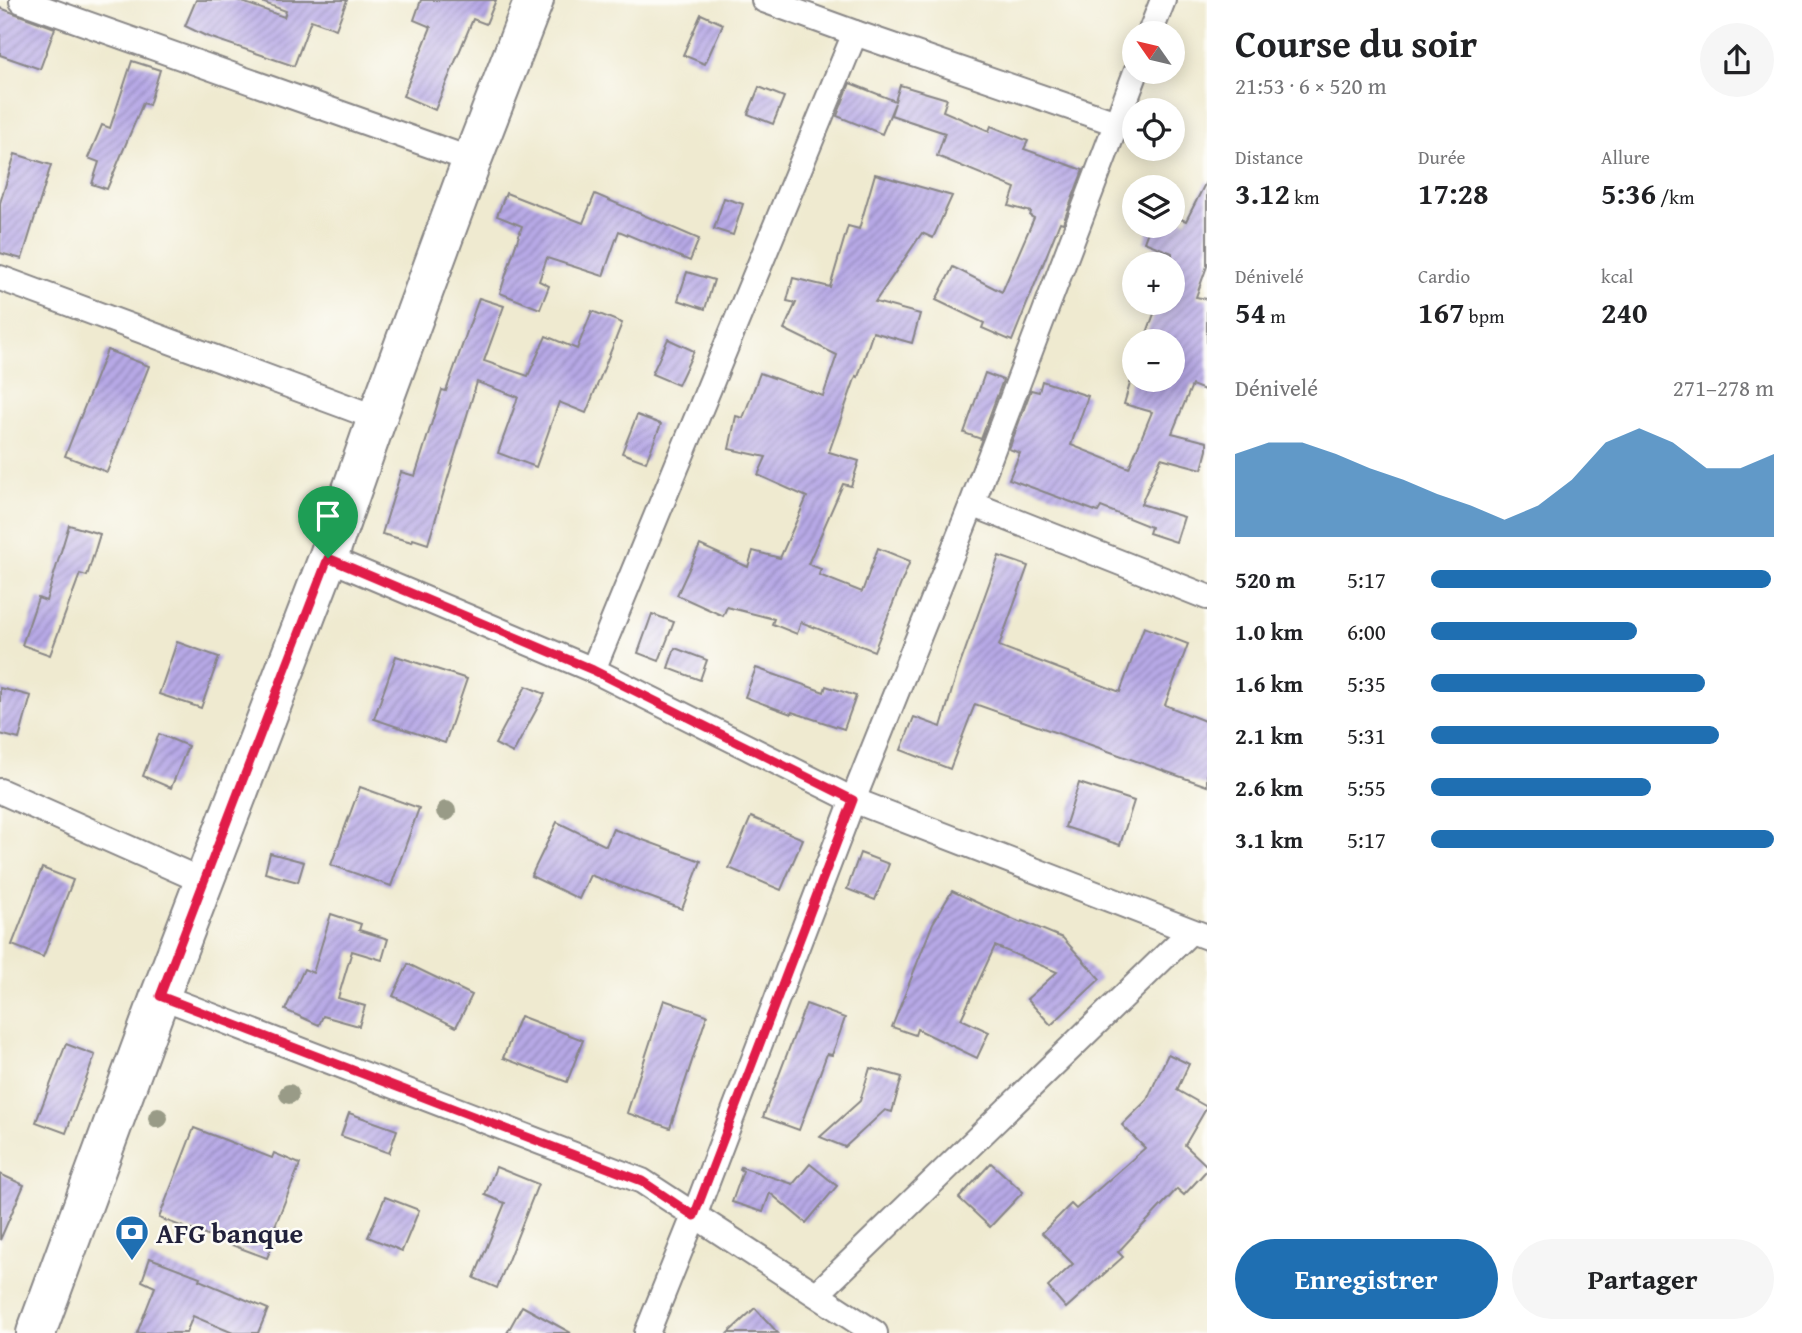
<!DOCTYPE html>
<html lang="fr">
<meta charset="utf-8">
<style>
body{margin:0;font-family:"Gentium Book Plus",serif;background:#f6f6f6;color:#202124;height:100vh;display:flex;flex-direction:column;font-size:26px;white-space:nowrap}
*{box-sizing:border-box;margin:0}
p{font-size:23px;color:#757577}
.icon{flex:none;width:38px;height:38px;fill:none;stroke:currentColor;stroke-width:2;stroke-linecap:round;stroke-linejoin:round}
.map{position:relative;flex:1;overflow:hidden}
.drawer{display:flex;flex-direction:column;background:#fff;width:595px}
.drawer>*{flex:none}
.needle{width:46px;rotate:304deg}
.fabs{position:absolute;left:1122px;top:21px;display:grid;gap:14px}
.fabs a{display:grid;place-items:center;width:63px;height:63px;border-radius:50%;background:#fff;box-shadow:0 4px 18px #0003;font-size:35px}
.pin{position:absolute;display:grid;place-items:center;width:60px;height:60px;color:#fff;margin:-72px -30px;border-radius:50% 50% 50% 0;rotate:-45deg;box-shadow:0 0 7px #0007}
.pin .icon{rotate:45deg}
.round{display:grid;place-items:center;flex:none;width:74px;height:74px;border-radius:37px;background:#f6f6f6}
.summary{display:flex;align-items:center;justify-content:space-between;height:119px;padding:0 28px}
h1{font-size:38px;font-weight:700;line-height:52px}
.figures{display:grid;grid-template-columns:repeat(3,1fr);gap:10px;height:119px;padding:7px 28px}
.figures div{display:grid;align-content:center}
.figures b{font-size:30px;font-weight:700}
.figures small{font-size:19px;font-weight:400}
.figures p{font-size:19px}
.chart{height:196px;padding:14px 28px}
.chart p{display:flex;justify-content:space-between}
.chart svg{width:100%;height:126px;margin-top:7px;fill:#1f6fb2;opacity:.7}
.primary-button{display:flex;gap:14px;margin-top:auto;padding:14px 28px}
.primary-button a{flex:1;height:80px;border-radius:42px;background:#1f6fb2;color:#fff;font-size:28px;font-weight:700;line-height:80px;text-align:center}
.primary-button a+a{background:#f6f6f6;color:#202124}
ul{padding:0 28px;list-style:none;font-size:23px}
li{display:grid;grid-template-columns:112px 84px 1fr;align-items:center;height:52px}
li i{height:18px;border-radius:9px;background:#1f6fb2}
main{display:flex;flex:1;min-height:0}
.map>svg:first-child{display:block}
.building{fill:url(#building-hatch)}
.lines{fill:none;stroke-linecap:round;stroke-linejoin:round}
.minor-casing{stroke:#888686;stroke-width:28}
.primary-casing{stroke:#888686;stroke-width:42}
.minor{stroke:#fff;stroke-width:24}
.primary{stroke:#fff;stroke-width:38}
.tree{fill:#999b87}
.route-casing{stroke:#fff;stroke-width:14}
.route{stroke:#e11d48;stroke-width:9}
.labels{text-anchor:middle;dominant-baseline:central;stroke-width:5;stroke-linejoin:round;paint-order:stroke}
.poi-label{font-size:28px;font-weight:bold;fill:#22223b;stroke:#fdfcf7;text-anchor:start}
</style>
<main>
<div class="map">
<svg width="1207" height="1333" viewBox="0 0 1207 1333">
<defs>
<pattern id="building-hatch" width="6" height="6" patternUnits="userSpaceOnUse" patternTransform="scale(1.75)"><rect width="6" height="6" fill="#b7a9e6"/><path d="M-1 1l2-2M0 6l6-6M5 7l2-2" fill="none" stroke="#9489bc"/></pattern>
</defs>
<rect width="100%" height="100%" fill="#fdfcf7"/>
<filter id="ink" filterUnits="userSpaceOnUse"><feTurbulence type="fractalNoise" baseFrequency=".0143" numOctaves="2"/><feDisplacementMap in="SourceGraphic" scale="14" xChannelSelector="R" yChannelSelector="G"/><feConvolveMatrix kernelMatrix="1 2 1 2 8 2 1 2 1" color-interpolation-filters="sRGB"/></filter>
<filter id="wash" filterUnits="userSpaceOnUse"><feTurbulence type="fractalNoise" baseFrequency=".00686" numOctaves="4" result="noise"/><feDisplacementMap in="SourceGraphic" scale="28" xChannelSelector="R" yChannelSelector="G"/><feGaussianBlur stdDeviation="1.57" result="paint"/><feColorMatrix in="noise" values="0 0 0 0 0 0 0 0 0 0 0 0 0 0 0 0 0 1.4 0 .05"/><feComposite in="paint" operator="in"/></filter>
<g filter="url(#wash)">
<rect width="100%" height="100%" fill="#efead0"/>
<g id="blocks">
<g class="building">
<polygon points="196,0 237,0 284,17 286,11 264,3 265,0 347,0 336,29 311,20 294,66 206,36 185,26"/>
<polygon points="421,0 496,0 486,24 473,19 435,110 403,96 431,27 414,20"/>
<polygon points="0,8 55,28 40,69 0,55"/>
<polygon points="701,14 723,24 705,64 683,55"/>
<polygon points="132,61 160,70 149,105 143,103 107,189 92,184 99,162 88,158 102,125 110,128"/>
<polygon points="850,83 895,101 900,85 947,99 943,111 989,131 991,126 1028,141 1024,149 1083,170 1063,223 1060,222 1012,341 982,328 984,323 936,300 953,267 1002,292 1034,218 1030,216 1031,212 1009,206 1015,188 937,156 945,133 891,115 895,103 882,134 837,116"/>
<polygon points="759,87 784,97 773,124 748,114"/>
<polygon points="15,154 51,165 22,259 0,253 0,203"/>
<polygon points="875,174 952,196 933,238 922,233 875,302 920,314 912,343 873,332 858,377 856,376 829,452 859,461 851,486 843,484 808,564 821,569 819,575 862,592 878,548 910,561 874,651 801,622 797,634 772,624 774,619 727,607 723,616 677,595 700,545 748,567 753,551 780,558 807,497 758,475 766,457 729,449 736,416 743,418 760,373 823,396 837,355 784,329 796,303 787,301 793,278 830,287 848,226 859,229"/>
<polygon points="1207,180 1207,266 1196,297 1207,299 1207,391 1192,385 1172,433 1207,442 1207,450 1202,469 1161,458 1141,504 1184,517 1176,542 1149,533 1151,527 1101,507 1098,512 1009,479 1020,453 1009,449 1031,390 1039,392 1042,381 1088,396 1071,445 1129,468 1152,412 1124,404 1134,370 1134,380 1172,380 1172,341 1144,341 1158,303 1172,303 1172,253 1144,242 1150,226 1172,226 1172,216 1186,221"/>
<polygon points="506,193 583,223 595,194 699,239 690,261 619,231 603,276 547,258 539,281 549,286 540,309 500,293 522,226 497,216"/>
<polygon points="724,198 743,204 733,235 714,229"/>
<polygon points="687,272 714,280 705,309 678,300"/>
<polygon points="479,298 504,306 484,361 528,376 546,336 577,349 592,311 622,323 586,413 559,402 536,467 498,453 518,397 477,382 428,544 413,539 412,542 382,534 401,472 415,476 442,390 446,391"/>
<polygon points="668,339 694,351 678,385 652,374"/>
<polygon points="107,350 149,366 107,472 65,456"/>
<polygon points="985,373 1003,380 981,439 964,433"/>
<polygon points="637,415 661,424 646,462 622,453"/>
<polygon points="69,525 100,534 87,576 80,574 50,655 22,645 38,598 46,601"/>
<polygon points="999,556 1028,566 999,646 1120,692 1144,627 1188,644 1165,705 1207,722 1207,786 975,704 950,769 901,750 914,717 941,727 957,673"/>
<polygon points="652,614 674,622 659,661 638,653"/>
<polygon points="177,642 219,657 201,708 159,694"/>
<polygon points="675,648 707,660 700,680 668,668"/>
<polygon points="396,656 467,679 445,743 374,719"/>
<polygon points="756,668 824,692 826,686 856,696 844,729 792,712 791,714 745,697"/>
<polygon points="526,686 545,694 513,753 495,744"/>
<polygon points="0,688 31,696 19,739 0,734"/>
<polygon points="159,734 188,746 171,788 143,776"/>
<polygon points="1079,783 1134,801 1120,845 1065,827"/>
<polygon points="360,787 419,808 391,886 331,865"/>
<polygon points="751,817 803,839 781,890 729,868"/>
<polygon points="557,822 606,846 613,829 701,861 682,909 590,875 579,899 531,876"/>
<polygon points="270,853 304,862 298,882 265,873"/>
<polygon points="860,853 889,864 875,900 847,889"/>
<polygon points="42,868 73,880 43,957 12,945"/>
<polygon points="952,891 1021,923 1022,921 1063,938 1100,979 1051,1025 1027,999 1057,972 995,946 961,1019 989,1032 977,1058 917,1029 915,1035 892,1027 933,923"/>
<polygon points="331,914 361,924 359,930 388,939 382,960 352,951 338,998 365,1006 359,1026 323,1016 319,1025 285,1010 304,969 313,973"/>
<polygon points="408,964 472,995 456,1027 393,996"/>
<polygon points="664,1000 707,1015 670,1128 627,1113"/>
<polygon points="806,1004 845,1018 832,1055 827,1054 799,1130 763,1117"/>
<polygon points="520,1016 583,1040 567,1082 503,1058"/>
<polygon points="66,1044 95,1055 66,1133 36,1122"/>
<polygon points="1168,1054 1189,1064 1177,1090 1207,1107 1185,1145 1207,1166 1207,1170 1184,1195 1177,1189 1118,1252 1123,1257 1066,1308 1048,1287 1073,1264 1042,1233 1071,1204 1076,1209 1145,1148 1122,1125 1147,1100"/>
<polygon points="870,1068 902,1077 892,1112 885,1110 845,1147 820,1137 860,1101"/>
<polygon points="349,1113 397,1130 389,1153 341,1136"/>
<polygon points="194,1128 272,1158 274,1153 300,1164 275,1226 279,1228 267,1258 159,1218"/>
<polygon points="991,1163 1023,1192 990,1227 959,1198"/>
<polygon points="810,1164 837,1186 806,1223 770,1193 763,1212 732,1202 743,1171 740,1169 741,1167 793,1184"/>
<polygon points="496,1167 538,1184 497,1288 474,1278 505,1203 485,1195"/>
<polygon points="0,1174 24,1185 0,1240"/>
<polygon points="385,1197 419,1210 402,1251 368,1237"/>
<polygon points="150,1258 200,1277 199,1280 268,1309 258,1333 233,1333 193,1316 186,1333 137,1333 155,1287 142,1281"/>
<polygon points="522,1306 571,1333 507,1333"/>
<polygon points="755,1308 778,1333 728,1333"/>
</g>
</g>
</g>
<g filter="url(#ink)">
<use href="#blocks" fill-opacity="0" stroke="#888686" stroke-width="2"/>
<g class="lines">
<g class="minor-casing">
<g id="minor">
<polyline points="764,0 855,33 1116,123"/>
<polyline points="22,1 472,160"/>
<polyline points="1150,33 1163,0"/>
<polyline points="0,278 377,418"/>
<polyline points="972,504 1207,597"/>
<polyline points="328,558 593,670 853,800 1207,937"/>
<polyline points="593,670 855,33"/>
<polyline points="0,791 205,882"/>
<polyline points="160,996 642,1181 875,1333"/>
<polyline points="817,1294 1190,932"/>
<polyline points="647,1333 694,1216 853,800 972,504 1136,72"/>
</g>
</g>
<g class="primary-casing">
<polyline id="primary" points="36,1333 160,996 328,558 377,418 472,160 534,0"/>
</g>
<use href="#minor" class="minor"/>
<use href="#primary" class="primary"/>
</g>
<g class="tree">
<circle cx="446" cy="811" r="10"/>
<circle cx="289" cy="1094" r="10"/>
<circle cx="158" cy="1118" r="10"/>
</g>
</g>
<g class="lines" filter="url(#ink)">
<g class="route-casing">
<polygon id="route" points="328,558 593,670 853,800 694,1216 642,1181 160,996"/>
</g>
<use href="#route" class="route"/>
</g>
<defs>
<g id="bank-pin" transform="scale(1.75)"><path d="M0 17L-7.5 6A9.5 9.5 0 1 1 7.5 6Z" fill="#1f6fb2" stroke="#fdfcf7"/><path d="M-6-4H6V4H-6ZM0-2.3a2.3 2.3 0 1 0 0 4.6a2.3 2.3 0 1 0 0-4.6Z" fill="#fff"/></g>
</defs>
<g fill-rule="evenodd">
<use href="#bank-pin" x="132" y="1232"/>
</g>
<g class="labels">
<g class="poi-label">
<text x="156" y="1232">AFG banque</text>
</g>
</g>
</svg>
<div class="fabs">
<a><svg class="needle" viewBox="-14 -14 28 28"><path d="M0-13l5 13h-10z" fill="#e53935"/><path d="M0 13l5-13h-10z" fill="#757577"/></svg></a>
<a><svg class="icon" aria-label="locate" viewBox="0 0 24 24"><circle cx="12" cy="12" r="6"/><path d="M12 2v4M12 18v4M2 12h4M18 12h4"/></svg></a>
<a><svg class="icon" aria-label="layers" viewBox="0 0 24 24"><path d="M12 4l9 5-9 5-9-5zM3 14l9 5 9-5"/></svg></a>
<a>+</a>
<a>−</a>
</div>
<div class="pin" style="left:328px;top:558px;background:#1e9e55"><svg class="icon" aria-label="arrive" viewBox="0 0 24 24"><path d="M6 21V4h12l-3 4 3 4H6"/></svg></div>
</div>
<section class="drawer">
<div class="summary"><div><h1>Course du soir</h1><p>21:53 · 6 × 520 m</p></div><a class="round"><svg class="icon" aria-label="share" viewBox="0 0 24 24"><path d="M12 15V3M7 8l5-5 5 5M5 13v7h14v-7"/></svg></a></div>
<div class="figures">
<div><p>Distance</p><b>3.12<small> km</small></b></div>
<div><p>Durée</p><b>17:28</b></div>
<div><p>Allure</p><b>5:36<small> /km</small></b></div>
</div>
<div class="figures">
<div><p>Dénivelé</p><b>54<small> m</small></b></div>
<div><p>Cardio</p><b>167<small> bpm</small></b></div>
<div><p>kcal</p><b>240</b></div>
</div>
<div class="chart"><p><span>Dénivelé</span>271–278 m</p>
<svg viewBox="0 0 160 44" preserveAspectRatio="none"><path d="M0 44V15L10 11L20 11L30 15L40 20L50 24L60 29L70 33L80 38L90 33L100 24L110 11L120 6L130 11L140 20L150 20L160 15V44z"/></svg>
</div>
<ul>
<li><b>520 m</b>5:17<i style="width:99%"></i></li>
<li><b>1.0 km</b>6:00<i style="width:60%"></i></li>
<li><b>1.6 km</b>5:35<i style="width:80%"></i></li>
<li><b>2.1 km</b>5:31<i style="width:84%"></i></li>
<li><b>2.6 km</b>5:55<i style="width:64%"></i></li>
<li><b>3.1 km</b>5:17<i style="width:100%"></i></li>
</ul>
<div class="primary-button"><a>Enregistrer</a><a>Partager</a></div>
</section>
</main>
